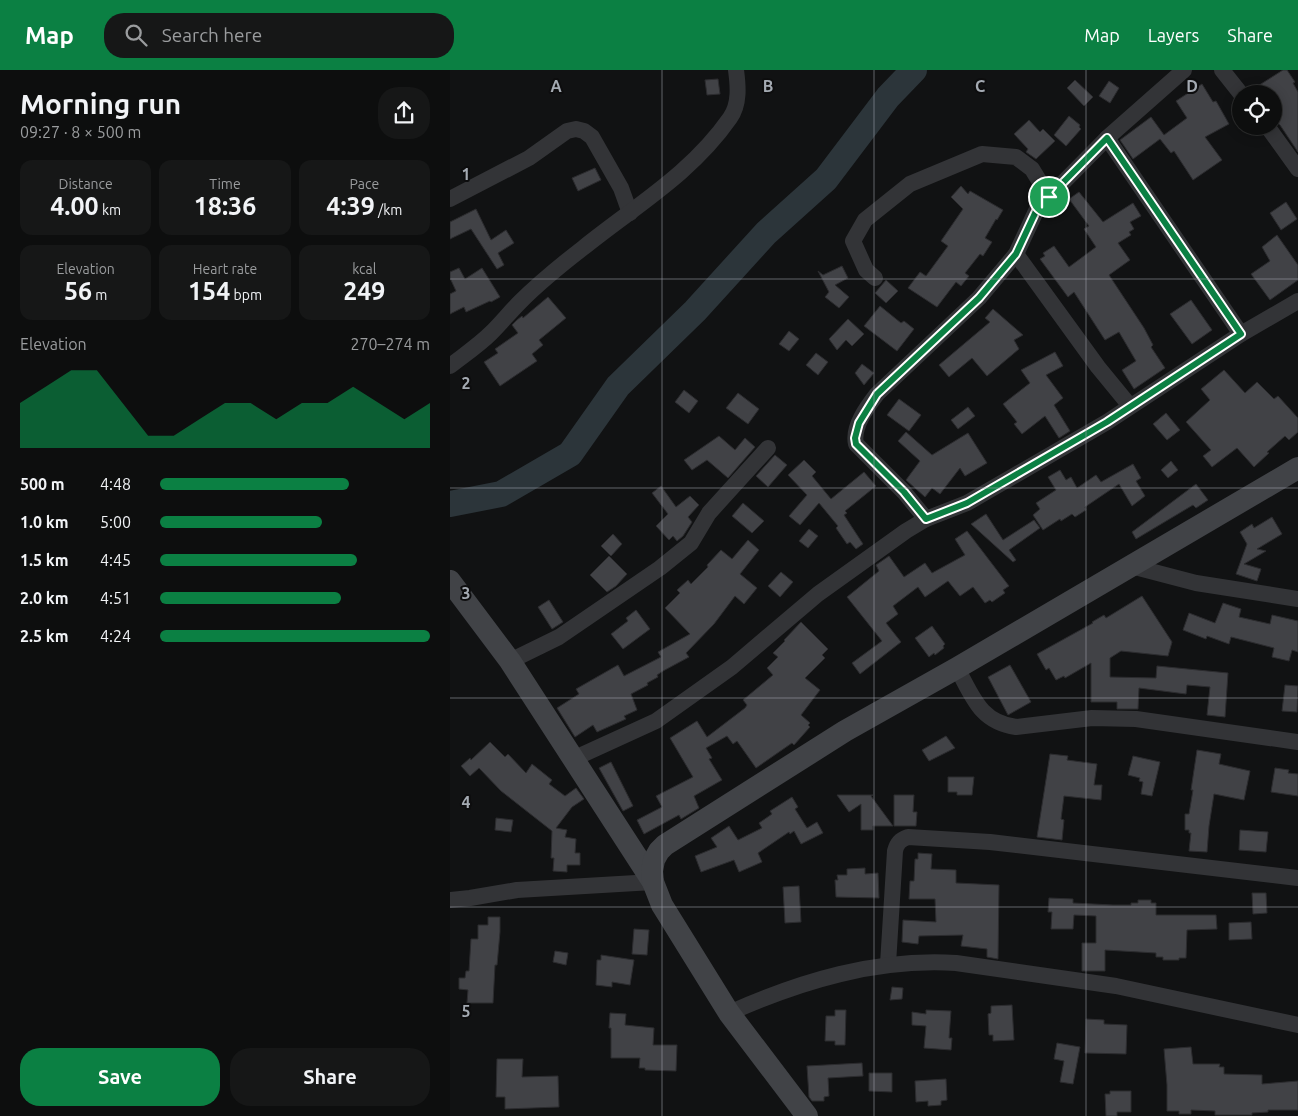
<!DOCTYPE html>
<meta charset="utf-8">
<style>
body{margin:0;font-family:Ubuntu,sans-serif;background:#161717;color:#f1f3f6;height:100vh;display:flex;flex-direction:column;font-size:19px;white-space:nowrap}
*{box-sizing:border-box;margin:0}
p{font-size:16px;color:#9a9c9e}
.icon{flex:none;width:28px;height:28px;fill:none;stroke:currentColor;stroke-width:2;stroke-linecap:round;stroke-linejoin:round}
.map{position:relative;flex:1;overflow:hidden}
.panel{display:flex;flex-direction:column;background:#0d0e0e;width:450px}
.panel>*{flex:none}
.controls{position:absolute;left:782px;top:15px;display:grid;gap:10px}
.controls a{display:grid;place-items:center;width:50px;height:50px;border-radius:50%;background:#0d0e0e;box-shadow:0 2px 12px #0003,0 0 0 1px #2d2e2e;font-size:25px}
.pin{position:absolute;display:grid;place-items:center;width:42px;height:42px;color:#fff;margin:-21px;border:2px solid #fff;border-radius:50%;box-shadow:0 1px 5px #0007}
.round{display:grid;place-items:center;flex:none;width:52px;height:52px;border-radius:20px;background:#161717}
.head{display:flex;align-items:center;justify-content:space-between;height:85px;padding:0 20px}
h1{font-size:28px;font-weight:600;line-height:38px}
.figures{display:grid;grid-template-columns:repeat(3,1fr);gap:8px;height:85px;padding:5px 20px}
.figures div{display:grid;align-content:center;border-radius:12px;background:#161717;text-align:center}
.figures b{font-size:25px;font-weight:600}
.figures small{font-size:14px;font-weight:400}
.figures p{font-size:14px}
.chart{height:140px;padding:10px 20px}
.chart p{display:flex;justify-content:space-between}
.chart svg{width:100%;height:90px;margin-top:5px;fill:#0b8043;opacity:.7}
.action{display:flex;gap:10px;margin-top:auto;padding:10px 20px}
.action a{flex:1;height:58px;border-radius:20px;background:#0b8043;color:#fff;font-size:20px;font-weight:600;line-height:58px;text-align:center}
.action a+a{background:#161717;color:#f1f3f6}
ul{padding:0 20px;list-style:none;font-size:16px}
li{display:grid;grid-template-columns:80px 60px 1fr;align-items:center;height:38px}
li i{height:12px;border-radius:6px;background:#0b8043}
header{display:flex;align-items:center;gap:30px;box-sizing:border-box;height:70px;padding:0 25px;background:#0b8043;color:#fff}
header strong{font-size:24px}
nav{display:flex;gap:28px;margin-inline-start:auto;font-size:18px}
.search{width:350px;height:45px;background:#161717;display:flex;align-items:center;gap:12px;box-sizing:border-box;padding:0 18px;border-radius:20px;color:#9a9c9e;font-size:19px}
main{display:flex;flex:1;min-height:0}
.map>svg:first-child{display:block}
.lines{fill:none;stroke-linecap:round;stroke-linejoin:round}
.river{stroke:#2c353a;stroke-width:26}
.building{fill:#414246;stroke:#2c2c2f}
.street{stroke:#333437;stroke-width:16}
.secondary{stroke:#414347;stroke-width:22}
.route-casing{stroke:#fff;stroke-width:10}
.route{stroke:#0b8043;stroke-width:6}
.grid{fill:none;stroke:#a4aab2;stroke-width:1;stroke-opacity:0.55}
.grid-label{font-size:16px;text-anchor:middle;font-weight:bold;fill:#a4aab2;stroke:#0d0d0e;stroke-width:4;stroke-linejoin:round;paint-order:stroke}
</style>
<header>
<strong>Map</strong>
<div class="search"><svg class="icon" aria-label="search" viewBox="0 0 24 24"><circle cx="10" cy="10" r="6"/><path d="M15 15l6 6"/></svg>Search here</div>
<nav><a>Map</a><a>Layers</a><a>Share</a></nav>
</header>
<main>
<section class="panel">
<div class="head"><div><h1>Morning run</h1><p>09:27 · 8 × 500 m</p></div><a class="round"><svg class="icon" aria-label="share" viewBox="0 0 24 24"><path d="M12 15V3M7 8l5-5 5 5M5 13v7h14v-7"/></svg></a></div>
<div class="figures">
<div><p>Distance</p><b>4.00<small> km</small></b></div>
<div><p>Time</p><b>18:36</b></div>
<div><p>Pace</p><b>4:39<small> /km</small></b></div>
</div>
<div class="figures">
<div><p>Elevation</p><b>56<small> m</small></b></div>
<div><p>Heart rate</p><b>154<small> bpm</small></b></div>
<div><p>kcal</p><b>249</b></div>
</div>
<div class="chart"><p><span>Elevation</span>270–274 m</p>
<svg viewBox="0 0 160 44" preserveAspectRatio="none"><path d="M0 44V22L10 14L20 6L30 6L40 22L50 38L60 38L70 30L80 22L90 22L100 30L110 22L120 22L130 14L140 22L150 30L160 22V44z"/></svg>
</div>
<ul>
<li><b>500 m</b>4:48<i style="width:70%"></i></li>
<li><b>1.0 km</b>5:00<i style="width:60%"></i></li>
<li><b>1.5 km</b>4:45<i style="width:73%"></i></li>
<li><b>2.0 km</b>4:51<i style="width:67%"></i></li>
<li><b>2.5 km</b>4:24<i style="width:100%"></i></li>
</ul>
<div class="action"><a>Save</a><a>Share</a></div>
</section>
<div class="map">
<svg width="848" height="1046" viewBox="0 0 848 1046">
<rect width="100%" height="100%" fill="#111213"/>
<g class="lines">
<polyline class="river" points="0,434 51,424 120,384 168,316 245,241 316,163 376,109 438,27 464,0"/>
</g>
<g class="building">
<polygon points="833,0 837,0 845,12 843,13 848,22 848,82 830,55 824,49 824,24 801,24 800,21"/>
<polygon points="268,9 270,24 257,25 255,10"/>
<polygon points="625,10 643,27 634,36 617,18"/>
<polygon points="659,11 669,18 660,33 649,26"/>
<polygon points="752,14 763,32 766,31 779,54 755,67 772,90 743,110 724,81 721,83 710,69 683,89 670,70 701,47 714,65 737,48 726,31"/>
<polygon points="619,46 630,55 629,57 631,59 616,76 604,65"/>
<polygon points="579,50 590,62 593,59 605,71 586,89 576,82 578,79 564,64"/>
<polygon points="145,98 151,110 128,121 122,108"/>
<polygon points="511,116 518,124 520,121 553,140 547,150 546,149 535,168 542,172 533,186 530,184 515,203 519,206 511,216 506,212 487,237 458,218 470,202 476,206 498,176 491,171 513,139 501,127"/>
<polygon points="629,122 653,152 683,133 691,146 680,152 684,159 679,162 681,165 668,173 680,190 659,205 694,258 703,275 701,277 715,298 684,319 672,300 686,291 669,262 655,270 624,222 618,227 590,189 595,186 593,183 604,176 619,197 646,177 634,159 639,156 619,129"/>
<polygon points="836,132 847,149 831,160 820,143"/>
<polygon points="26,139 41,170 56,160 64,173 48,183 54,195 47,199 21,159 0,169 0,152"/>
<polygon points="827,165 848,195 848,210 820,230 801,204 820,191 812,177"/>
<polygon points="392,196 398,208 385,215 399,227 389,238 375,227 379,222 368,201 373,205"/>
<polygon points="9,198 15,209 32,198 50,227 41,232 40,231 16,242 14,237 0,244 0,224 6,221 0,208 0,202"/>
<polygon points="436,210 448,221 436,233 425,223"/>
<polygon points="98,227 116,248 89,270 93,275 82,284 87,291 50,316 34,292 48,283 45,279 68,263 62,255 67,250 72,246 73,248"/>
<polygon points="741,230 762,260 742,274 720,244"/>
<polygon points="430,236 451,253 454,251 464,259 447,281 414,256"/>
<polygon points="543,239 573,265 564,270 569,279 537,306 522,288 499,307 489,295 540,252 535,248"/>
<polygon points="398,249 414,264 402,276 396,270 387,280 379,269"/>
<polygon points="339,261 349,269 339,281 329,274"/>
<polygon points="605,282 613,296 596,305 613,328 604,335 620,361 609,368 595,346 572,364 564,354 567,352 553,334 580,313 571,300"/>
<polygon points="366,283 378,292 368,305 356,295"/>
<polygon points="412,294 424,303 414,315 405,303"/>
<polygon points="774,300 795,323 807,312 824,329 828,326 848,348 848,362 839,370 835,366 817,382 819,383 804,397 787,378 762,397 753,386 761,380 736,352 760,330 751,319"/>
<polygon points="234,320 248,331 239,343 225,332"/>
<polygon points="288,323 309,339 298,354 276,338"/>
<polygon points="449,329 471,345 459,361 437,345"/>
<polygon points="518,337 525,346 508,359 501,350"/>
<polygon points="716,343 730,360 717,370 703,354"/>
<polygon points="456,362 482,385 518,363 537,393 515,406 510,398 490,424 482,418 475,427 456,410 470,391 448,371"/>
<polygon points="269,366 285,380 295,368 305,377 278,408 257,390 242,400 234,390"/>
<polygon points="325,385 337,395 318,417 306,406"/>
<polygon points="354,390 366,402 362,406 381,429 414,402 426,416 395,441 397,443 394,445 413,474 406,479 400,472 397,474 386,458 388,456 369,433 350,455 339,446 357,425 338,405"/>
<polygon points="721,391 728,400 718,408 711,400"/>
<polygon points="683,394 691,408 686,411 695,426 682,436 669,414 635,437 636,440 625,447 622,444 611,451 610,449 593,460 583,445 590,439 586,433 606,420 598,407 610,400 616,410 621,407 627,418 646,405 651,412"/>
<polygon points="746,414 758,430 746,438 743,435 686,469 682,462"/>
<polygon points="211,416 226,437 240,426 249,435 238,447 242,452 233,466 227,471 223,466 219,470 206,456 218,444 202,423"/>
<polygon points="293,433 314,451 302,463 282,446"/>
<polygon points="536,444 553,470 584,450 590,458 559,480 566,490 563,492 521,454"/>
<polygon points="822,447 832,464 807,479 816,481 794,494 811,499 807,511 786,504 797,474 790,462 802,454 804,458"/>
<polygon points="359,459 368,466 358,478 349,471"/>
<polygon points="517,461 559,516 553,520 555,523 542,532 540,530 535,533 523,517 510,526 498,511 475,527 468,517 443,536 448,544 436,553 451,572 410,604 402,593 432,571 397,527 429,501 426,495 439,486 454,507 475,493 482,503 515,485 505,469"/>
<polygon points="163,464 172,474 161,486 151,476"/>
<polygon points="298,470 309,480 290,504 307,518 294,534 285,526 264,554 236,583 239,587 213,601 207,605 208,607 197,613 198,615 181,624 187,640 174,646 176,649 147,662 143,655 125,667 107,638 129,624 126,619 168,595 174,606 211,587 208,582 240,564 215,538 230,523 227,520 238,510 241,514 258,497 257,495 271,480 282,489"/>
<polygon points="159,486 177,504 166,516 157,522 140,505"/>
<polygon points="331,502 343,512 330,527 318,516"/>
<polygon points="692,526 722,572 718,586 671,581 660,588 660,607 706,608 707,596 778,603 775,647 757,645 760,617 737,615 736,624 689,618 688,639 667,639 667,632 641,632 641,593 615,608 614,606 606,610 599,598 596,600 587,584 643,553 642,552 654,545 656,548"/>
<polygon points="99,530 113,552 102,559 88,537"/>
<polygon points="773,533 791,539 789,547 820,554 822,545 848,551 848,582 842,580 839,591 822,587 824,578 781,567 779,574 757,566 756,569 733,560 739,543 765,553"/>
<polygon points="186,540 200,559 173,579 161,564 178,551 176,548"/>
<polygon points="351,552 378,579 372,585 375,588 355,608 370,620 351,645 360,653 358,655 360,657 344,675 342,673 306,698 287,671 283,674 277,666 256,678 262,688 259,689 272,710 244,726 249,738 231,749 229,745 194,764 187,750 212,737 206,726 243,707 220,668 247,651 257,667 295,638 297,635 293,630 323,605 317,598 328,587 323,583 335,571 334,570"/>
<polygon points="482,556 495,574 493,576 494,578 485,585 484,583 479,587 465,568"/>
<polygon points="560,595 581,632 558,645 538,607"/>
<polygon points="835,615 848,616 847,642 832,641"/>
<polygon points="496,666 505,678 479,691 472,680"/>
<polygon points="40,672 55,687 58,684 76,703 82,694 102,710 99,714 115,726 126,718 134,729 122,737 106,758 117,760 115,767 126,769 125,783 130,783 130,795 117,795 117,802 103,801 104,788 101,788 102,761 51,721 29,698 20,706 11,696 20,688 21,690"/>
<polygon points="747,680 771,684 769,694 800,701 794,730 764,724 759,756 757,782 739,781 741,763 739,763 739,760 735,760 735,744 739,744 743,720 741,720"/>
<polygon points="600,684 618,686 617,690 647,694 644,715 652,715 651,730 614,726 611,749 614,750 612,770 587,767"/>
<polygon points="683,686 710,692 702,726 691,724 693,712 689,711 690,708 678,705"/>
<polygon points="161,692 183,736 173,741 149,698"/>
<polygon points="825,698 839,700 838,703 848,704 848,726 821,722"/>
<polygon points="498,707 524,707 522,725 507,725 507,722 498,722"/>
<polygon points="387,725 423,725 421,726 443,756 423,756 423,760 411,760 411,734 399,742"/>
<polygon points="444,725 464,725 463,742 467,742 466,756 444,756"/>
<polygon points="342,727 348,737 345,739 357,758 367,752 373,763 351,774 344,761 340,764 339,762 308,783 312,792 289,802 284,790 251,802 245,786 267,777 261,768 279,756 288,770 312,758 309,753 322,744 320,741"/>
<polygon points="46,748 63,750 61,762 45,760"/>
<polygon points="790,760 818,762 816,782 789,780"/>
<polygon points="468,783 482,784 481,799 506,800 506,813 549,815 548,889 537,887 537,879 511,876 513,865 469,866 468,874 452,872 453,850 486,852 485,829 459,829 460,811 464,811 465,789 468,789"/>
<polygon points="415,798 415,804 428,803 429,828 386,827 385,810 388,810 387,805 397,805 397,799"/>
<polygon points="349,816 351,852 335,853 333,817"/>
<polygon points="802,823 816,823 817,843 803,844"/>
<polygon points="599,828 623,829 623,833 663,835 681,835 681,833 688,833 688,830 701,830 701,833 706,833 706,845 766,845 767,859 737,860 736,888 729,888 729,890 713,890 713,887 706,887 706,883 655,880 655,901 632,901 632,873 646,873 646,846 624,845 623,859 601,859 602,842 598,842"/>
<polygon points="38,847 50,847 50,862 47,895 45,895 43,933 17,933 18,920 9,919 9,908 15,908 16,901 19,901 21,869 28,869 28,855 38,855"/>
<polygon points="801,852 802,869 779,870 779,853"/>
<polygon points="184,859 199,860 197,885 182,884"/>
<polygon points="105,881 118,883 116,895 103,892"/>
<polygon points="151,885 184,890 180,915 162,912 162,917 146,915 147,890 151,890"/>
<polygon points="442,917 453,918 452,929 440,930"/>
<polygon points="562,935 564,970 543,971 543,965 539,965 538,944 541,943 541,936"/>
<polygon points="385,940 396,940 395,975 385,975 385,971 375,971 376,946 385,946"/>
<polygon points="476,940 501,941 499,968 502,968 501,980 474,978 476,956 462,955 462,942 476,944"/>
<polygon points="160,943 176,944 175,955 204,958 203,975 227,975 226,1001 195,1000 195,998 189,998 190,988 161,988 161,958 159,958"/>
<polygon points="636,949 654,950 654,954 677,955 676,984 635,983"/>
<polygon points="607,973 630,977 623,1014 610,1012 614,991 604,989"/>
<polygon points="741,977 743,994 770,994 769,997 774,997 774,1004 812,1005 812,1014 848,1011 848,1040 818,1040 818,1042 802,1043 802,1045 765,1045 765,1041 741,1040 741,1044 729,1044 729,1041 717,1041 717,1015 714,979"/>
<polygon points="47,989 73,989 72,1007 108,1006 109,1037 55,1039 55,1027 46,1027"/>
<polygon points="412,993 413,1006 378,1008 379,1026 374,1027 374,1031 362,1031 359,1027 357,996"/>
<polygon points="419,1003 442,1003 442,1022 419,1021"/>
<polygon points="496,1009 497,1030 491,1031 491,1035 478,1036 478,1031 466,1032 465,1011"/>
<polygon points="660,1021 681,1021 681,1042 667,1042 667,1046 656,1046 655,1024 660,1024"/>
</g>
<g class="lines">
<g class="street">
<polyline points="772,0 791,24"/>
<polyline points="817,56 848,99"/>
<polyline points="657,68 791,264"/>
<polyline points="0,129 79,88 117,61 126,59 134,61 142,67 171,118 180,143"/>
<polyline points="566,184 648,297 680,336"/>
<polyline points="425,208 416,200 403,171 415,150 460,114 532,84 566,87 582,99 599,127"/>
<path d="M0,296C14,285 29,275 41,263C51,253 60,242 70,232C89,213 111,195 133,178C185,136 241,104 280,48C290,34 288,15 286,0"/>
<path d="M476,449L454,422L406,374C402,357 417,337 427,324L529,228L566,184L587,139L657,68L734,0"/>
<polyline points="681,496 746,513 848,529"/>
<polyline points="60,591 109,567 210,498 241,473 259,443 318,378"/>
<path d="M507,598C523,627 530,652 566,657L642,648L686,649L848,672"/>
<polyline points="125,688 206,651 282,597 368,524 456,461 476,449 517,433 657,352 791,264 848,231"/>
<polyline points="0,830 20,828 67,820 203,812"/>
<path d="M438,894L445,781C447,773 450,770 458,767L540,772L848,808"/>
<path d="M279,943C351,911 427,888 506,893L666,916L848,955"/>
</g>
<g class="secondary">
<polyline points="0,511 60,591 203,812"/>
<polyline points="357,1046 279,943 212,835 203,812 202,801 204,790 209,781 215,775 395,661 507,598 848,398"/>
</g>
</g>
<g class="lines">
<g class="route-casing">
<polygon id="route" points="657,68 791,264 657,352 517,433 476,449 454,422 406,374 405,368 409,353 427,324 529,228 566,184 587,139"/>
</g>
<use href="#route" class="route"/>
</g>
<path class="grid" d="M212,0V1046M424,0V1046M636,0V1046M0,209H848M0,418H848M0,628H848M0,837H848"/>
<g class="grid-label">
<text x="106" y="22">A</text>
<text x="318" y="22">B</text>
<text x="530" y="22">C</text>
<text x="742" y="22">D</text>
<text x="16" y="110">1</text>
<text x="16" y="319">2</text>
<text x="16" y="529">3</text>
<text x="16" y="738">4</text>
<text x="16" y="947">5</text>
</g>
</svg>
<div class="controls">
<a><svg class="icon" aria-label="locate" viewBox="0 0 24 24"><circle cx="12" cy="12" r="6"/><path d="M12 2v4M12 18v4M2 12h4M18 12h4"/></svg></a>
</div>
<div class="pin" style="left:599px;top:127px;background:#1e9e55"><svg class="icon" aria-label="arrive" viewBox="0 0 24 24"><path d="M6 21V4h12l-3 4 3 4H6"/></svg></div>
</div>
</main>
